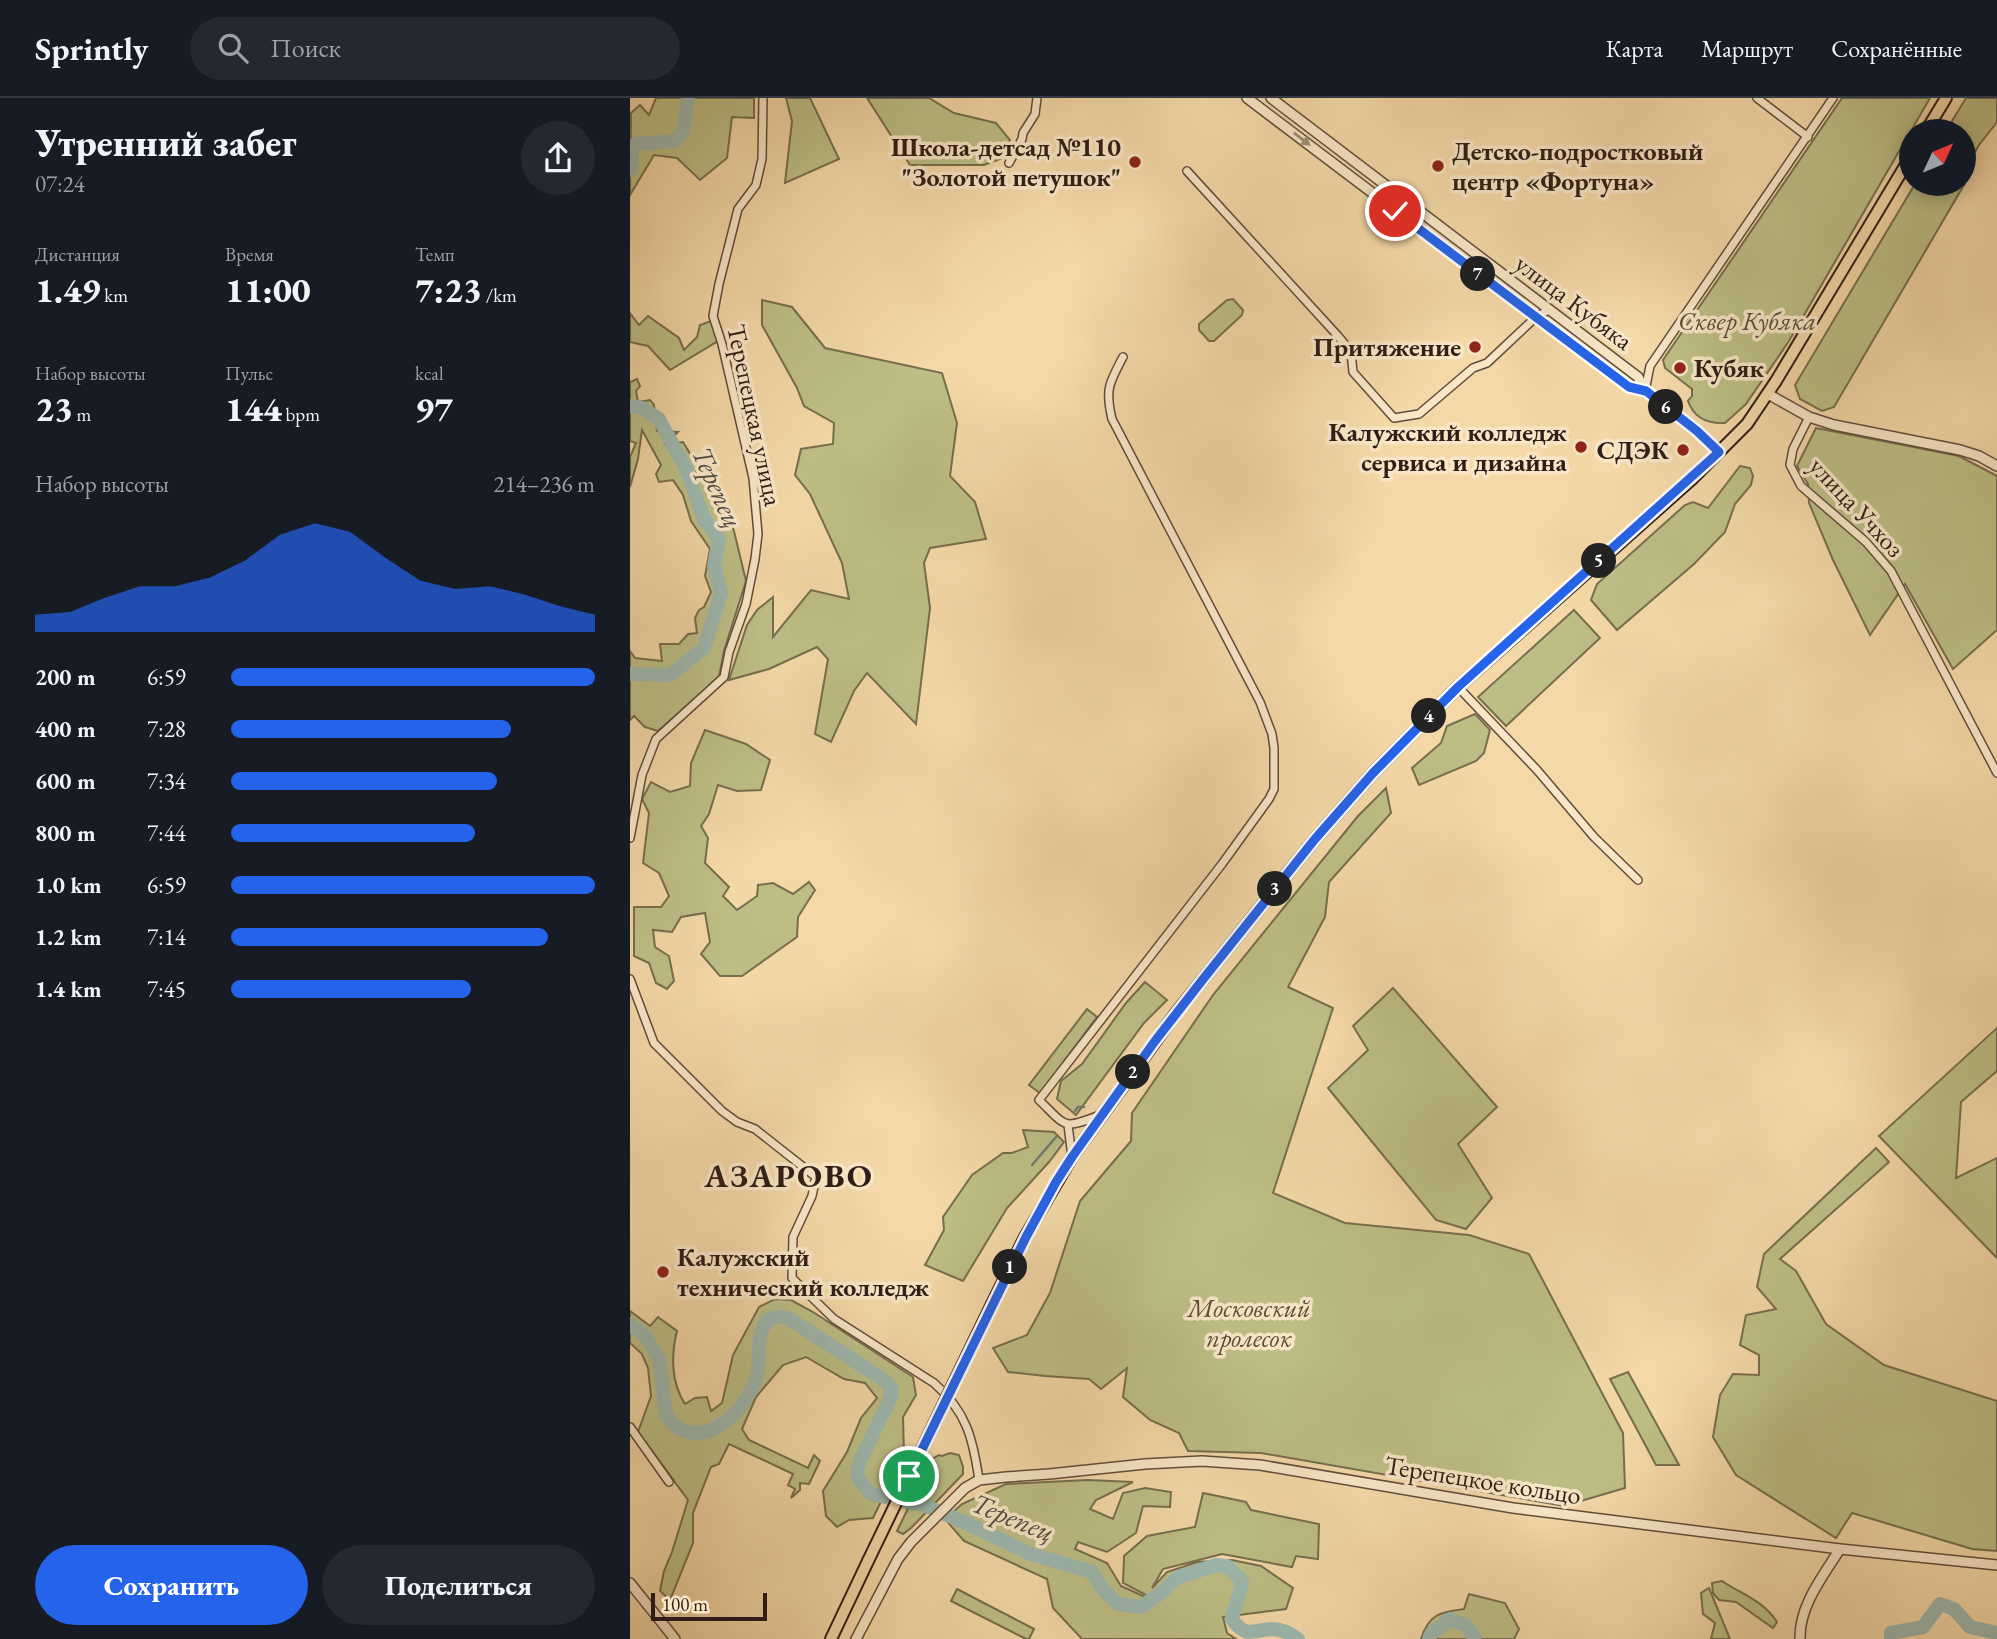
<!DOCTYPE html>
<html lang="ru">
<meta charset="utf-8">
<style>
body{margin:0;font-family:"EB Garamond",serif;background:#242831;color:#f1f3f6;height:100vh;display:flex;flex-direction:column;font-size:26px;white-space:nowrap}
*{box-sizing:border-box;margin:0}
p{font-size:23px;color:#9ea1a6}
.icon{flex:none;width:38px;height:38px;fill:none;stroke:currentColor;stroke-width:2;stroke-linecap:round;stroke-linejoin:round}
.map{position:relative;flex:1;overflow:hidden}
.drawer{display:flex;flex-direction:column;background:#171b24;width:630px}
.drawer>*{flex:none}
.needle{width:46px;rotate:46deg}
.fabs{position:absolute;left:1269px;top:21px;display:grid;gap:14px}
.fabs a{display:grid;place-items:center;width:77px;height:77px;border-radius:50%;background:#171b24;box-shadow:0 4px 18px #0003;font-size:35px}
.scale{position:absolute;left:21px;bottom:18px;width:116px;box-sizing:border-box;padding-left:7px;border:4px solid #301d17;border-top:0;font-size:19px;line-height:24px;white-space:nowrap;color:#301d17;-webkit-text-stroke:5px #f8e6c6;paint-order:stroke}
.pin{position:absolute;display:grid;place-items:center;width:60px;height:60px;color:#fff;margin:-30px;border:4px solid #fff;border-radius:50%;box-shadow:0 2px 7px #0007}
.km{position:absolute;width:35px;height:35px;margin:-18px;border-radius:50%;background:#222;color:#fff;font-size:19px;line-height:35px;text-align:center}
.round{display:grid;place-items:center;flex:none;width:74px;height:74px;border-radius:37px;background:#242831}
.summary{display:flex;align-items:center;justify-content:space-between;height:119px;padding:0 35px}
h1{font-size:38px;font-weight:800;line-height:52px}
.figures{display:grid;grid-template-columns:repeat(3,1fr);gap:10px;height:119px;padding:7px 35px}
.figures div{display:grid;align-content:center}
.figures b{font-size:35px;font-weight:800}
.figures small{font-size:19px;font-weight:400}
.figures p{font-size:19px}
.chart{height:196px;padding:14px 35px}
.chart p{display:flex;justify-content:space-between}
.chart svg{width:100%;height:126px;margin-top:7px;fill:#2563eb;opacity:.7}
.cta{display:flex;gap:14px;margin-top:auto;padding:14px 35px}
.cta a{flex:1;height:80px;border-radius:42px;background:#2563eb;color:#fff;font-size:28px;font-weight:800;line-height:80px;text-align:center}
.cta a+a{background:#242831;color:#f1f3f6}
ul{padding:0 35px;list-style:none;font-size:23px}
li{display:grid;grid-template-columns:112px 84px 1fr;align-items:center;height:52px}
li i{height:18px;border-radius:9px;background:#2563eb}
header{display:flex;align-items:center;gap:42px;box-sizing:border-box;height:98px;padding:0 35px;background:#171b24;border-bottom:2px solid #363941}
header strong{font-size:33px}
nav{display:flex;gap:38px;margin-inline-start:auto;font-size:24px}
.search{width:490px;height:63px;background:#242831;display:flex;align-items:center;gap:18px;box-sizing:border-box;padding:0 24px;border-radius:38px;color:#9ea1a6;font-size:26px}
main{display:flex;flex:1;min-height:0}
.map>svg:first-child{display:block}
.green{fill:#bdbe86;stroke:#766e4e;stroke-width:2}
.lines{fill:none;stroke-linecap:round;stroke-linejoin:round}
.stream{stroke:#717a72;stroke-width:2.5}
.river{stroke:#9db8af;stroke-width:14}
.minor-casing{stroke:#614c3b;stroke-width:10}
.tertiary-casing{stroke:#614c3b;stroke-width:12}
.primary-casing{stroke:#301d17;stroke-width:14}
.minor{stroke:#f8e6c6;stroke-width:7}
.tertiary{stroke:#f8e6c6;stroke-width:9}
.primary{stroke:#f4d8a8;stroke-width:10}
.primary-bridge-casing{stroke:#301d17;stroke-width:14;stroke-linecap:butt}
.primary-bridge{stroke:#f4d8a8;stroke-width:10}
.oneway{fill:#9e8c77}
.route-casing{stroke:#fff;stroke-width:14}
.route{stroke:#2563eb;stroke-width:9}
.poi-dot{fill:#8f2418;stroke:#f8e6c6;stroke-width:2.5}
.labels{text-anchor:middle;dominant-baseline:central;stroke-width:7;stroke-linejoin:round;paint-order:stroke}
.poi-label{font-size:26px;font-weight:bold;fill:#301d17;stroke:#f8e6c6;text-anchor:end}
.street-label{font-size:26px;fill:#301d17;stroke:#f8e6c6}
.park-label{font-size:26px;font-style:italic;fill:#5a4d38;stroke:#f8e6c6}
.water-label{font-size:28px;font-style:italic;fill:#514c45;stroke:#f8e6c6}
.district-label{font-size:33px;font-weight:bold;letter-spacing:2px;fill:#301d17;stroke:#f8e6c6}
</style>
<header>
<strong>Sprintly</strong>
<div class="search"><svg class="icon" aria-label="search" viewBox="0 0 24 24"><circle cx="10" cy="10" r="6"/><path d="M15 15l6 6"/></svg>Поиск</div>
<nav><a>Карта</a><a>Маршрут</a><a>Сохранённые</a></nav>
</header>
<main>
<section class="drawer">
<div class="summary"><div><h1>Утренний забег</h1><p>07:24</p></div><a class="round"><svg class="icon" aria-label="share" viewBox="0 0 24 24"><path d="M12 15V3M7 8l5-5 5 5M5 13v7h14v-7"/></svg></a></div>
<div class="figures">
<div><p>Дистанция</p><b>1.49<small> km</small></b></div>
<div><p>Время</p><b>11:00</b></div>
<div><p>Темп</p><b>7:23<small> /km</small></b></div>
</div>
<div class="figures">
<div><p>Набор высоты</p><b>23<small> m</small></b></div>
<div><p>Пульс</p><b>144<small> bpm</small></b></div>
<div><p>kcal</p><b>97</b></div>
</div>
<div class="chart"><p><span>Набор высоты</span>214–236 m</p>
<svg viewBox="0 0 160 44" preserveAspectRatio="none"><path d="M0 44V38L10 37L20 32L30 28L40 28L50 25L60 19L70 10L80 6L90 9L100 18L110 26L120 29L130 28L140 31L150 35L160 38V44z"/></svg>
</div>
<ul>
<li><b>200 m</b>6:59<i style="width:100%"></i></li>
<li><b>400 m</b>7:28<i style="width:77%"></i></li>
<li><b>600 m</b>7:34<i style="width:73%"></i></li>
<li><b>800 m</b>7:44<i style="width:67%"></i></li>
<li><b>1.0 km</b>6:59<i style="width:100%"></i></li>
<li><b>1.2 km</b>7:14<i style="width:87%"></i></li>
<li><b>1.4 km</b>7:45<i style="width:66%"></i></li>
</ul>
<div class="cta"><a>Сохранить</a><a>Поделиться</a></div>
</section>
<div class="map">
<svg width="1367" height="1541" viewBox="0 0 1367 1541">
<rect width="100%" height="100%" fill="#f4d8a8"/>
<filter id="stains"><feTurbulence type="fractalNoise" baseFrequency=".00286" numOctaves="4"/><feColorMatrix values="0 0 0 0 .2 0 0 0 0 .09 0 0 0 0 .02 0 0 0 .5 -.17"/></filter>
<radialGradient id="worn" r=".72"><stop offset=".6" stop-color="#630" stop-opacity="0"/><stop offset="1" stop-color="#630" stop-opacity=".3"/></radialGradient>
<g class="green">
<polygon points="26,0 124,0 124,20 102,19 97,60 70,82 47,60 24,57 0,97 1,15 10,7 19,17"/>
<polygon points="156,0 180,0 209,61 155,85 162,23"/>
<polygon points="237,0 299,0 324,15 366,25 380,42 370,61 354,67 280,67"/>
<path d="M1212,0H1300L1159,243L1116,306L1095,325C1078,326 1064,320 1058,303L1062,298V291L1035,270L1033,262Z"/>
<polygon points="1336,0 1367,0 1367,24 1349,47 1334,73 1334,33 1316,33"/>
<polygon points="1285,86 1334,87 1204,309 1192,313 1170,301 1165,287"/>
<polygon points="603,201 613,212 612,217 584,243 579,243 569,232 569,226 597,202"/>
<polygon points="132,202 162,209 195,250 312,275 327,325 320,378 345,404 356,441 300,450 294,465 300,510 286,626 237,575 224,593 201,644 185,636 198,561 187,549 139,571 99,582 117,527 127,512 143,499 143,539 181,492 219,501 212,465 180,396 165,377 171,351 203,346 204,325 174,308 167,290 132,227"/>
<polygon points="0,215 9,227 18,218 49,240 54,252 67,239 70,227 81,223 88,243 40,272 18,248 0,244"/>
<polygon points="7,281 10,288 6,293 8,304 20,302 24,307 27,333 48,334 36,346 53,344 67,367 66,375 75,374 90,393 104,433 116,483 94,553 89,579 28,633 15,629 4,618 0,622 0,553 5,560 32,563 30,546 49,546 58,536 67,535 65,520 69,512 74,509 81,494 75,478 80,451 61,423 53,397 43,382 29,384 26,376 31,367 12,332 8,361 0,389 0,359 6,345 0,343 0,284"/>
<polygon points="1186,330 1329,358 1367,378 1367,532 1323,571 1275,486 1240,537 1203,462 1179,405 1178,386 1167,368"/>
<polygon points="1110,368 1120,370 1123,378 1121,387 1105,406 1095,434 1064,466 987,532 961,502 967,486 1055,407 1063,404 1078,410"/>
<polygon points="944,512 970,540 876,628 848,599"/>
<polygon points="845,616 860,632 854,655 846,663 789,687 782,670 811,645 817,628"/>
<polygon points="75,632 116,646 140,662 131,692 107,693 88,687 79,716 71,728 78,740 75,765 99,789 93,798 107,812 127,798 128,787 143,785 163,796 179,784 185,792 168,819 167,839 112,878 90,878 71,856 80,844 75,815 51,819 42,834 23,832 25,849 39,858 44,883 37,891 26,885 19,865 4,858 4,809 31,809 39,798 29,775 13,765 19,715 12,701 21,684 40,694 60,688 61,665"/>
<polygon points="756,690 761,715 699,784 695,819 658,889 703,910 643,1095 715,1125 839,1137 899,1156 993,1335 995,1390 934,1408 631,1355 558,1353 549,1335 520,1322 493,1299 497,1270 471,1291 459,1281 415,1278 378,1274 363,1250 397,1237 420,1195 450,1103 501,1043 502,1015 583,897 728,718"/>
<polygon points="515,884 537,902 514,925 446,1017 427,1001 431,983 452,966 496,905"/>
<polygon points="763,890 867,1009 828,1046 862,1100 836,1131 806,1122 698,990 738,952 723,928"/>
<polygon points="457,911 467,919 410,995 399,987"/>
<polygon points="1367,930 1367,973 1331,1004 1326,1080 1367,1060 1367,1160 1249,1038"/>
<polygon points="393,1032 424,1034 434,1044 419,1064 377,1110 333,1183 295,1167 314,1132 313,1119 342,1077 373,1055 382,1055 398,1049"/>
<polygon points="1246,1050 1259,1064 1150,1161 1166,1173 1196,1226 1254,1267 1367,1303 1367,1453 1342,1451 1222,1415 1206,1440 1106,1377 1083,1339 1090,1297 1103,1276 1129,1277 1129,1257 1110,1247 1116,1217 1146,1211 1127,1189 1134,1156"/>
<path d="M145,1201L161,1202L183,1214L283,1279L286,1297L273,1319L274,1356L243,1420L219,1422L207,1429L196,1418L193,1393L217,1354L231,1320L247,1300L235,1285L214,1281L176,1259L153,1267L126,1299L112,1331L119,1342L178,1370L184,1357L190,1363L179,1386L170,1385V1392L161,1400L165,1391L158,1387L163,1376L99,1346L89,1366L81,1369L63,1415V1445L40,1502L30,1493L34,1473L42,1454L58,1402L8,1334L21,1298L18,1270L12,1256L0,1245V1213L20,1228L28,1219L47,1233C41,1257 41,1285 55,1306L65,1300L77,1299L81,1313L92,1305L103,1257L129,1209Z"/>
<polygon points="998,1274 1049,1367 1026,1367 980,1281"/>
<polygon points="320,1355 329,1357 333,1369 333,1376 281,1430 273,1436 267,1433 302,1361 309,1357 312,1358"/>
<polygon points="458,1382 503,1384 466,1402 460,1411 483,1421 493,1395 515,1390 541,1394 540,1409 513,1408 506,1435 477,1454 448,1444 445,1451 477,1465 491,1488 515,1499 516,1497 493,1485 494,1458 517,1438 565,1429 573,1395 616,1404 621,1412 689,1426 688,1461 666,1458 662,1469 592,1456 533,1471 522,1490 537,1474 567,1464 602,1462 631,1468 663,1490 656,1511 593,1519 597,1535 606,1541 452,1541 423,1510 417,1481 334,1443 315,1421 332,1406 376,1386"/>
<path d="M1092,1483C1111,1496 1134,1503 1147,1524L1143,1530L1106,1504L1089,1502L1083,1495L1082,1485Z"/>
<polygon points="1079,1490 1100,1541 1081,1541 1085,1525 1073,1516 1071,1495"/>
<polygon points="327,1491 404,1531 399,1541 396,1541 321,1503"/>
<path d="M839,1496L875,1505L889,1531L884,1541H791C799,1516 810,1514 834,1511Z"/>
</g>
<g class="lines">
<g class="stream">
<polyline points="445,1013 448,1009 454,1009"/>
<polyline points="402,1067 426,1039"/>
</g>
<g class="river">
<polyline points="0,72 2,63 1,51 6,46 44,43 53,33 58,0"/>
<polyline points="0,308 12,310 29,321 57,373 74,421 89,441 84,468 91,495 74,550 40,577 0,576"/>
<path d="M0,1226L15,1238L29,1261L36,1317C66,1361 114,1316 126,1281C132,1264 125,1244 134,1227C139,1218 149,1218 158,1220L254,1282L261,1290V1299L230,1363L227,1374L229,1382L241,1396L293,1407L334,1424L401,1456L462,1474L473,1492L488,1506L511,1509L532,1494L547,1480L586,1467L597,1468L612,1483C611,1497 604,1508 602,1521C616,1541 623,1532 642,1531C652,1531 660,1535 668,1541"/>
<polyline points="799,1541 801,1536 820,1521 837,1528 845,1541"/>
<polyline points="1261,1541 1261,1535 1293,1529 1310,1506 1324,1511 1340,1529 1367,1535"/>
</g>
<g class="minor-casing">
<g id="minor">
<polyline points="1127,0 1178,39"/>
<polyline points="379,65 392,41 393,35 405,16 407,0"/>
<polyline points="557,73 708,238 721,254 723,274 764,320 789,316 843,270 857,265 906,219 919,212"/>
<polyline points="1015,293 1020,268 1203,0"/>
<polyline points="1179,319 1163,351 1160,367 1171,388 1236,444 1261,473 1367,675"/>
<polyline points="828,589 907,672 964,739 1008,782"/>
<polyline points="0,740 12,677 26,641 94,579 99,554 116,506 125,461 128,436 123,380 92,246 83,218 89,186 108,111 126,87 132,61 133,0"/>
<path d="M0,881L24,945L92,1013L107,1024L125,1031L186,1079L182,1098L163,1139L162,1180L204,1221L304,1285C337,1314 343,1341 349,1382"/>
<path d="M470,1017C432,1032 437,1029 409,1002L592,766L639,701L644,691V650L642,636L630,604L482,321C475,292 479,285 493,259"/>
<polyline points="438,1027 442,1059"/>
<polyline points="0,1329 39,1384"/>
</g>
</g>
<g class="tertiary-casing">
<g id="tertiary">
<polyline points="617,0 999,289 1015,293 1067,333 1089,354"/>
<polyline points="641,0 1008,279 1015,293"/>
<polyline points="1138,296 1179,319 1204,327 1330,352 1349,358 1367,368"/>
<polyline points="0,1485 45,1541"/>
<polyline points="226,1541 268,1461 281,1444 335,1390 349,1382 376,1379 419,1376 515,1366 572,1363 630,1367 883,1410 1210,1451 1367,1467"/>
<path d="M1170,1541C1169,1508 1193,1478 1210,1451"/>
</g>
</g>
<g class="primary-casing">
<g id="primary">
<polyline points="1296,33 1316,0"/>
<polyline points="362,1206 395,1139 442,1059 546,915 685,741 743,675 828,589 1062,381 1117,326 1146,283 1281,58"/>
<polyline points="201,1541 238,1463"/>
</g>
</g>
<use href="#minor" class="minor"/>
<use href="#tertiary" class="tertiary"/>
<use href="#primary" class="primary"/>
<g class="primary-bridge-casing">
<polyline id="primary-bridge" points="238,1463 362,1206"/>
</g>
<use href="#primary-bridge" class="primary-bridge"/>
</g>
<defs><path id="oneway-solid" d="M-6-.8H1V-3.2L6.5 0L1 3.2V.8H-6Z" transform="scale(1.75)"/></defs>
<use class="oneway" href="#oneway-solid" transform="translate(672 41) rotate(38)"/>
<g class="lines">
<g class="route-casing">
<polyline id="route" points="279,1378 396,1139 426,1084 442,1059 525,943 574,880 685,741 743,675 828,589 1089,354 1067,333 1016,293 999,289 765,113"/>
</g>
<use href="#route" class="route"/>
</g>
<g class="poi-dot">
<circle cx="505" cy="64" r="7"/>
<circle cx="808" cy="68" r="7"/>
<circle cx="845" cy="249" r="7"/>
<circle cx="1050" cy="270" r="7"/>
<circle cx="951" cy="349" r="7"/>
<circle cx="1053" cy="352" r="7"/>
<circle cx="33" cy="1174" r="7"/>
</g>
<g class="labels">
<g class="poi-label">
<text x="491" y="49">Школа-детсад №110<tspan x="491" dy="30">"Золотой петушок"</tspan></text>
<text x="822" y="53" text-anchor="start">Детско-подростковый<tspan x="822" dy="30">центр «Фортуна»</tspan></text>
<text x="831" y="249">Притяжение</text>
<text x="1064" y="270" text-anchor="start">Кубяк</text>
<text x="937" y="334">Калужский колледж<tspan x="937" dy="30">сервиса и дизайна</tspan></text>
<text x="1039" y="352">СДЭК</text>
<text x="47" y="1159" text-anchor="start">Калужский<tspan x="47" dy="30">технический колледж</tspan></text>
</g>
<g class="street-label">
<text transform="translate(944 204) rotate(37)">улица Кубяка</text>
<text transform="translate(125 317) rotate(78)">Терепецкая улица</text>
<text transform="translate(1227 409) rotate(47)">улица Учхоз</text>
<text transform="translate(853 1382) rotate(9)">Терепецкое кольцо</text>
</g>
<g class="park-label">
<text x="1117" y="223">Сквер Кубяка</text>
<text x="619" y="1210">Московский<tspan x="619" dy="30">пролесок</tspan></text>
</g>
<g class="water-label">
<text transform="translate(88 389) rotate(66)">Терепец</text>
<text transform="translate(383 1419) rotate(22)">Терепец</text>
</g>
<g class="district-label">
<text x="159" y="1077">АЗАРОВО</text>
</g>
</g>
<rect width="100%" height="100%" filter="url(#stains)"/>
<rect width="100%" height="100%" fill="url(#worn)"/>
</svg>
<div class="fabs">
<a><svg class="needle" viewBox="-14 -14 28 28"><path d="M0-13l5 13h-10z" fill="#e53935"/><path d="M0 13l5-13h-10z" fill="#9ea1a6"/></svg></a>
</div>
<div class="scale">100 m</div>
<div class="pin" style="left:279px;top:1378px;background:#1e9e55"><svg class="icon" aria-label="arrive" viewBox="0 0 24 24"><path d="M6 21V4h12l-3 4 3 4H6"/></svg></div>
<div class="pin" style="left:765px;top:113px;background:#d93025"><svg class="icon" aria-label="check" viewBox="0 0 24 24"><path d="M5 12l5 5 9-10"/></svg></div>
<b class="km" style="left:380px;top:1169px">1</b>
<b class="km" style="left:503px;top:974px">2</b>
<b class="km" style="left:645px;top:791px">3</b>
<b class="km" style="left:799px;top:618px">4</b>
<b class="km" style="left:969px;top:463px">5</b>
<b class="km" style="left:1036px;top:309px">6</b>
<b class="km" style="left:848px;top:176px">7</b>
</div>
</main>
